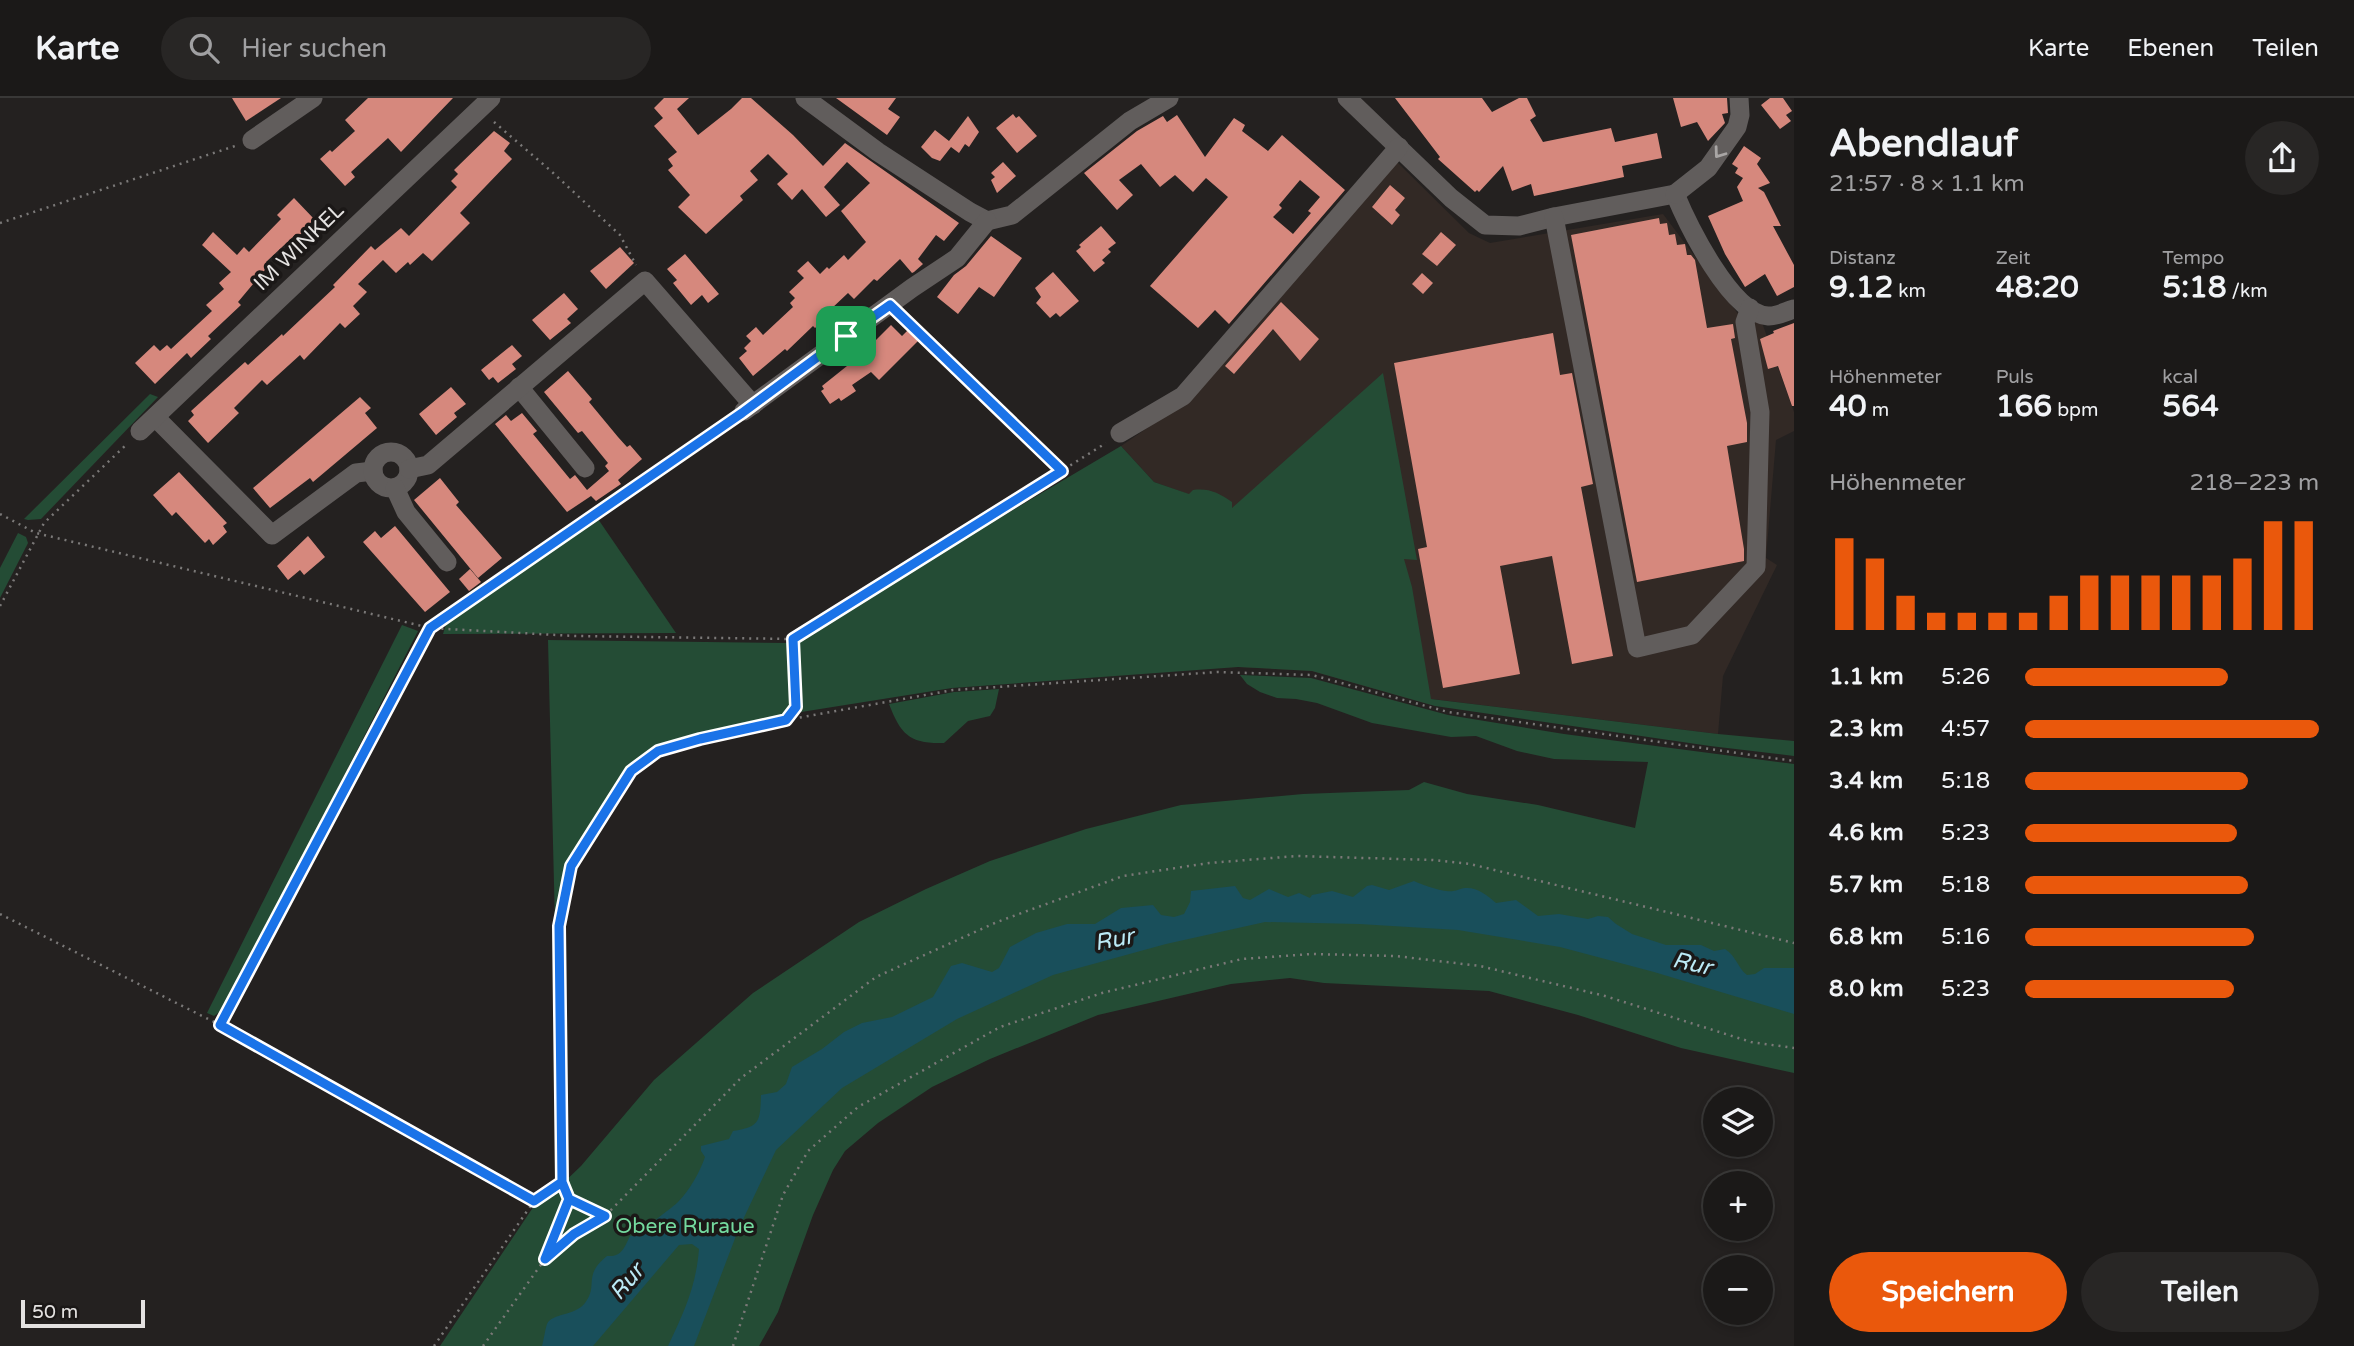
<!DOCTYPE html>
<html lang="de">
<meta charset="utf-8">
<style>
body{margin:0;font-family:"Varela Round",sans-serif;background:#282625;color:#f1f3f6;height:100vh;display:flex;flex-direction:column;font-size:26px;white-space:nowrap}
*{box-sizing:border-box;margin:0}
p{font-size:23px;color:#a0a0a2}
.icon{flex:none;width:38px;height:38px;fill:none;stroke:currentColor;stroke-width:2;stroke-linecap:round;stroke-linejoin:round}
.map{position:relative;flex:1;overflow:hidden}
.side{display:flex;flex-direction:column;background:#1b1918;width:560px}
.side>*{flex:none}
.controls{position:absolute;left:1703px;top:989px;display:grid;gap:14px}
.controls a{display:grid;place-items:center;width:70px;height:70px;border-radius:50%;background:#1b1918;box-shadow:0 4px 10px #0003,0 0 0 2px #393837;font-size:35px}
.scale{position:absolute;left:21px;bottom:18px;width:124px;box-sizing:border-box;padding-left:7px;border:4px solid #e4e2e1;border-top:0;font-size:19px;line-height:24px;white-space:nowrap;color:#e4e2e1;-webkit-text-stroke:5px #1b1817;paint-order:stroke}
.pin{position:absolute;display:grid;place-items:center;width:60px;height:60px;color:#fff;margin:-30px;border-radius:14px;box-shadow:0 4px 10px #0006}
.round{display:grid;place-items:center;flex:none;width:74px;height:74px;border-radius:37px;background:#282625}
.summary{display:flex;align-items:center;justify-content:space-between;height:119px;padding:0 35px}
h1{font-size:38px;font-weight:700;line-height:52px}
.figures{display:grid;grid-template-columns:repeat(3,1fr);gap:10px;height:119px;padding:7px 35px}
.figures div{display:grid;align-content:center}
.figures b{font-size:30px;font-weight:700}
.figures small{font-size:19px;font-weight:400}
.figures p{font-size:19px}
.chart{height:196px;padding:14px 35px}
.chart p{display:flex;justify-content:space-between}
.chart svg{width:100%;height:126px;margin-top:7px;stroke:#ea580c;stroke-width:6}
.action{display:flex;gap:14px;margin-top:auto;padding:14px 35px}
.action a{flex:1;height:80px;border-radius:42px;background:#ea580c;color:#fff;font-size:28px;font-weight:700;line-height:80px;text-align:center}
.action a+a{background:#282625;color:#f1f3f6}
ul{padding:0 35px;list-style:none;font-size:23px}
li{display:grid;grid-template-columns:112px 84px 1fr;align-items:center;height:52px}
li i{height:18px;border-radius:9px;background:#ea580c}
header{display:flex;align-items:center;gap:42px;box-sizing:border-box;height:98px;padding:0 35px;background:#1b1918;border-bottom:2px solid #393837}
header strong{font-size:33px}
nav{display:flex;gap:38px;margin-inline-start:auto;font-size:24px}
.search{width:490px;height:63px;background:#282625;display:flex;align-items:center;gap:18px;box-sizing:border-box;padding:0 24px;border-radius:38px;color:#a0a0a2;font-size:26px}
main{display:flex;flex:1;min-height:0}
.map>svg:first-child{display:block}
.built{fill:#322925}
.green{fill:#244c35}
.water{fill:#194f5b}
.building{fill:#d6887d;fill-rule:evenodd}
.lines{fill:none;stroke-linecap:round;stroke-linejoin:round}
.path{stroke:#7b7978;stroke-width:2.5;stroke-dasharray:2 5;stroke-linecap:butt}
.minor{stroke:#615d5c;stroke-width:19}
.oneway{stroke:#a9a6a5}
.route-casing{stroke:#fff;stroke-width:14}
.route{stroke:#1a73e8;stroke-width:9}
.labels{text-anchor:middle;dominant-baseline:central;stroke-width:7;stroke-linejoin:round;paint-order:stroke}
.street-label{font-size:21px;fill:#e4e2e1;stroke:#1b1817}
.park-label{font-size:21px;fill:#74d99e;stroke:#1b1817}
.water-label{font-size:23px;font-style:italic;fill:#bbeaf6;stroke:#1b1817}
</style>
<header>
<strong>Karte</strong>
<div class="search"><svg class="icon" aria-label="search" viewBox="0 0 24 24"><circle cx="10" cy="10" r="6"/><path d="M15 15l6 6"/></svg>Hier suchen</div>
<nav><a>Karte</a><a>Ebenen</a><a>Teilen</a></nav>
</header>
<main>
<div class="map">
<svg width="1794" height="1248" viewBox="0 0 1794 1248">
<rect width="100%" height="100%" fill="#242120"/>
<polygon class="built" points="1396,63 1469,135 1490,145 1663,116 1745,225 1760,219 1794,314 1794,333 1776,342 1766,460 1777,467 1723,578 1718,636 1432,601 1435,608 1312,573 1238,569 1182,572 1230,411 1154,384 1121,348 1185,304"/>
<g class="green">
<path d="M1383,275L1417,462L1404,461L1412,489L1431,601L1718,636L1794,643V658L1710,648L1435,608L1312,573L1238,569L952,590L795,615C807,594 792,563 799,539L1121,348L1154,384L1189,396L1193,392C1209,390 1219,395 1232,404V410Z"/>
<polygon points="150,296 158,299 41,421 28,422 24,421"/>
<polygon points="598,421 676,535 443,536 446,526"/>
<polygon points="18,435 26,439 28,445 0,500 0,470"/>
<polygon points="402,527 418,533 225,910 214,918 207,915"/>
<polygon points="548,542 787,545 791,603 788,612 780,621 656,650 620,682 568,767 555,826"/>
<polygon points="1240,577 1311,580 1448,617 1564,636 1794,666 1794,975 1681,950 1578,917 1489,893 1324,885 1290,880 1231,886 1098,917 990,961 932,989 878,1025 845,1053 833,1072 813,1117 778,1214 759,1248 440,1248 540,1099 558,1090 581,1068 654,982 753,895 859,824 926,791 990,763 1086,731 1181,707 1303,696 1409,692 1424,684 1467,696 1538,707 1635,730 1648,664 1554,661 1517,653 1476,638 1451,639 1372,625 1317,605 1296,601 1277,600 1260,594 1247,586"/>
<path d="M999,591L995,610L990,618L968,623L944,645C910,646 901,637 889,606L954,594Z"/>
</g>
<path class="water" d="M1414,783C1422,787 1446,795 1453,793C1457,793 1461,790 1465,790C1477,789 1487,797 1496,805L1516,802L1538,818L1559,816L1588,821L1598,818L1608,819L1616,826L1632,836L1666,847H1701L1714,853L1725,851C1737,859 1737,869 1747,877L1755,876L1764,870H1794V916L1654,874L1560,849L1458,832L1359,826L1265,824L1166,846L1053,877L957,921L842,990L776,1052L739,1130L694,1248H668C684,1214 696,1189 699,1151L692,1146L679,1147L593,1248H542C544,1241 545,1232 547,1226C552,1215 575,1218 585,1205C599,1187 582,1178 607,1158C622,1159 624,1150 630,1138L645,1136C655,1119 665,1116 678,1104C689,1093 700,1074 705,1059L701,1053V1048L729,1041L733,1033C761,1029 760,1022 761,997L777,994L786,986L792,969L822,951L844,934L862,925L892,919L933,899L951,868L962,865L992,874L999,870L1010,849L1036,835L1067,826H1095L1121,810L1153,807L1161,817L1174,819L1184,816L1190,804L1191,793L1235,788L1243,800L1250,802L1269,791L1288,799L1299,795L1310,800L1312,797L1332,793L1353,799L1367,788L1372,787L1389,792Z"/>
<g class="building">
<polygon points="232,0 281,0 246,23"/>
<polygon points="368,0 453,0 401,54 388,40 351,74 355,79 345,88 320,61 330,52 332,54 355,33 345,22"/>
<polygon points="664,0 689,0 677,11 698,37 731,11 742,0 751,0 793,37 823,68 845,45 959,125 944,143 936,137 918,161 923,166 914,174 912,175 900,161 877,183 874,181 854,201 848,195 830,212 833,215 815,230 813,228 787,253 785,251 753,278 739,260 747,253 744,250 751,243 746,238 756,229 763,237 793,209 790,205 795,200 789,194 804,180 797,173 808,163 820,176 827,169 829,171 844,157 848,162 866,144 841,113 870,85 847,64 824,89 840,107 826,119 802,91 792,102 777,86 788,76 768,56 750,73 758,82 740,98 743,102 706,136 678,109 690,97 668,72 673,68 668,61 677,54 654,28 663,20 654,10"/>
<polygon points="836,0 896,0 888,11 900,19 887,37"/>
<polygon points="1395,0 1482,0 1492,14 1519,0 1527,0 1536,18 1530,22 1543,44 1611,30 1615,44 1657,35 1662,60 1622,68 1624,79 1534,98 1531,86 1512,93 1503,68 1479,94 1477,92 1475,94 1438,61 1440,59"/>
<polygon points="1673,0 1727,0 1728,15 1722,16 1725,25 1708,43 1697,24 1681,29"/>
<polygon points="1770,0 1783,0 1792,13 1786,17 1791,23 1780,31 1761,7"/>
<polygon points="1013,16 1016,20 1019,18 1037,38 1017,55 996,30"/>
<path d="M1177,17L1205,59L1234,20L1245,27L1242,33L1268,53L1282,37L1345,92L1229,226L1215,212L1198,230L1150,188L1228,99L1206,80L1193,94L1175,77L1160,89L1141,66L1119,82L1133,97L1117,112L1084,75L1137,33L1163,18L1167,24ZM1300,82L1320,99L1308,113L1311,115L1293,136L1273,119L1282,110L1279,107Z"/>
<polygon points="968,18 979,34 969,49 965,46 959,55 951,49 940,63 932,60 921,49 935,32 949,43"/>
<polygon points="494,33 510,45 504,53 512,61 460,115 470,125 432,163 423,155 410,167 408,164 396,175 383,162 358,186 367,194 353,208 360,216 345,230 340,225 304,262 300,257 267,287 262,282 234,310 239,315 208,345 188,323 194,317 191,313 245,264 248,267 282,236 283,238 335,189 333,187 371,148 375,152 401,130 409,138 457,89 451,83 458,76 454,72"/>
<polygon points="1744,48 1761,60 1757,66 1770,85 1758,90 1764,94 1781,128 1773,128 1794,167 1794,189 1777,198 1765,176 1745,189 1725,156 1708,118 1743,103 1737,89 1743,80 1735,75 1738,70 1732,66"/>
<polygon points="1003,64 1016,78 997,95 991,82 995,79 991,75"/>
<polygon points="1390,87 1405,100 1395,112 1400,117 1392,127 1372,109"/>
<polygon points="294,100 315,122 298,139 296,136 266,164 269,167 238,204 241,207 208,238 211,241 191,260 187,255 155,286 135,265 154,247 160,253 167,247 171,251 212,213 206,207 224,191 219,185 231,174 202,147 213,134 237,157 244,149 249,154 281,121 277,117"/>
<polygon points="1659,120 1660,126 1667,125 1669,137 1675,136 1677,147 1685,146 1687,157 1691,157 1695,162 1707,230 1733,226 1735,240 1731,241 1747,325 1747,344 1727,348 1744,451 1744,463 1637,484 1571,137"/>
<polygon points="1101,128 1116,145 1108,151 1111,154 1102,162 1105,165 1094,174 1076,153 1081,149 1079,147"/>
<polygon points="1441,134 1456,147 1437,168 1422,156"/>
<polygon points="991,138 1022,160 994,199 979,189 958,216 937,199 954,177 966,168"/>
<polygon points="620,149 634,165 606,191 590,173"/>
<polygon points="685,156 719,196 708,205 702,197 691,207 673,185 677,182 667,171"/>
<polygon points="1053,174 1079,203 1060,219 1056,215 1050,220 1036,205 1041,199 1035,190"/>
<polygon points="1422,175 1433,185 1423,196 1412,186"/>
<polygon points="564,195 578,211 567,221 571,225 550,242 532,222"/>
<polygon points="1281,204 1319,241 1300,263 1273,231 1234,276 1225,268"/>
<polygon points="1794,225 1794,308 1792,308 1778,268 1768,271 1760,241 1774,235 1773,233"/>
<polygon points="891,227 902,238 909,231 919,242 879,282 871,274 852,287 856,293 841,303 839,300 830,306 821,293 824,291 822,288 862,256"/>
<polygon points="1553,235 1560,277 1572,275 1593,386 1581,389 1613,558 1572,566 1552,458 1500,468 1520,576 1443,590 1418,451 1427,449 1394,265"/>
<polygon points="512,247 522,258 512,266 516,271 498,285 493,279 489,282 481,272"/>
<polygon points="568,273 592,301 589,304 618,339 627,349 630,347 642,361 618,382 621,386 596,403 591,398 567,414 495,326 506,317 511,323 522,315 537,333 533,336 570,381 575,377 587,392 609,373 605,368 608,365 582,333 578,335 544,294"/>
<polygon points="451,289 466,306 454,315 457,319 436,337 419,316"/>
<polygon points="360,299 371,310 365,315 377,330 313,384 310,380 270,410 253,390"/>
<polygon points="179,374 227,425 223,428 227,434 213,447 209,441 205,445 176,414 172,418 153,397"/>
<polygon points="440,380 459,404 456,407 502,460 478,480 414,402"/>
<polygon points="395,428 450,494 425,514 363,444 375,433 381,440"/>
<polygon points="308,438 325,459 304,477 300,472 288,482 277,468"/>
<polygon points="470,471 481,484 469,493 459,481"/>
</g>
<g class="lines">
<g class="path">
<polyline points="494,24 551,73 620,137 636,167"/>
<polyline points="0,125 235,48"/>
<polyline points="903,219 1061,372"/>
<polyline points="0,416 36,435 430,530 729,324"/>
<polyline points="0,508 44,425 128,345"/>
<polyline points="786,622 953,592 1218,574 1312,577 1448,614 1794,663"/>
<polyline points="0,816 220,927 430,530 575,538 793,541 1106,345"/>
<polyline points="220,927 534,1103"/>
<polyline points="605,1118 569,1101 562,1084 559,828 571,768 631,673 658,653 700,641 786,622 796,609 793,541"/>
<polyline points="545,1160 569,1101"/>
<polyline points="434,1248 534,1103 562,1084"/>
<polyline points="483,1248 545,1161 574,1136 605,1118 741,980 876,879 997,824 1123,778 1209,765 1297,758 1433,762 1470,766 1794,845"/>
<polyline points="733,1248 783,1097 808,1053 858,1009 1000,929 1102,895 1242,861 1312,856 1396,858 1480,868 1605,898 1751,944 1794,950"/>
</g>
<g class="minor">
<polyline points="805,0 878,54 970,114 987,123 1012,117 1130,23 1169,0"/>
<path d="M1347,0L1451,100L1485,127L1519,128L1554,119L1675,96C1688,127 1731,216 1768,218C1775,219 1787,213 1794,211"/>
<polyline points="252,42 313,0"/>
<polyline points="1675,96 1708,70 1737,29 1740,17 1739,0"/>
<polyline points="1554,119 1637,550 1692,537 1756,469 1760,314 1745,224 1750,210"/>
<polyline points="519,289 585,370"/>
<polyline points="744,313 912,190 957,160 987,123"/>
<polyline points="155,319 272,437 356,375 373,373"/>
<polyline points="140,333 491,0"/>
<polyline points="1120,335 1183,298 1399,49"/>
<circle cx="391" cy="372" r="18"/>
<polyline points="409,371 428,367 645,183 753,307"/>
<polyline points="395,390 406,414 447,464"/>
</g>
</g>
<defs><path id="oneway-chevron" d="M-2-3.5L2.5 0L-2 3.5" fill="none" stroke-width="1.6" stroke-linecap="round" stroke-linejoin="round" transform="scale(1.75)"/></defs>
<use class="oneway" href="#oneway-chevron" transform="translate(1719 55) rotate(126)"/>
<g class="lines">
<g class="route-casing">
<polyline id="route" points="846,238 890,207 1062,373 793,541 796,609 786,622 700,641 658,653 631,673 571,768 559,828 562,1084 569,1101 605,1118 574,1136 545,1161 569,1101 562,1084 534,1103 220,927 430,530 742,315 846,238"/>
</g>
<use href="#route" class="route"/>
</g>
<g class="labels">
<g class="street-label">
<text transform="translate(299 149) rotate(-44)">IM WINKEL</text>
</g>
<g class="park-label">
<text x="685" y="1128">Obere Ruraue</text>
</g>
<g class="water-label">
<text transform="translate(1114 842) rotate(-11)">Rur</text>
<text transform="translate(1692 866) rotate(13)">Rur</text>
<text transform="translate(627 1184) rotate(-50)">Rur</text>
</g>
</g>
</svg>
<div class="controls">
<a><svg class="icon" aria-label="layers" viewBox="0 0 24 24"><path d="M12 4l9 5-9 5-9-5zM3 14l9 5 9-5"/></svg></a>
<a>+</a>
<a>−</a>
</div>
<div class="scale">50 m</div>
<div class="pin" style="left:846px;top:238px;background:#1e9e55"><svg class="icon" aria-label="arrive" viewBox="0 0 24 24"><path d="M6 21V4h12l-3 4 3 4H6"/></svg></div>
</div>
<section class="side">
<div class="summary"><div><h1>Abendlauf</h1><p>21:57 · 8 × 1.1 km</p></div><a class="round"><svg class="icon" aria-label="share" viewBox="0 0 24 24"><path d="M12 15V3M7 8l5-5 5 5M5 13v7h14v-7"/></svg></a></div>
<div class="figures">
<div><p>Distanz</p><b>9.12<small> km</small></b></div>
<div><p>Zeit</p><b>48:20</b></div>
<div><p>Tempo</p><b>5:18<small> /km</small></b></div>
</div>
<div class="figures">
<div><p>Höhenmeter</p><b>40<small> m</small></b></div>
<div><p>Puls</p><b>166<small> bpm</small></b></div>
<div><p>kcal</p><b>564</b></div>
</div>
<div class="chart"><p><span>Höhenmeter</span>218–223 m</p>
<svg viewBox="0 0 160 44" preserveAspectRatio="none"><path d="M5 44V12M15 44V19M25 44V32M35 44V38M45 44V38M55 44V38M65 44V38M75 44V32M85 44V25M95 44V25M105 44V25M115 44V25M125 44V25M135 44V19M145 44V6M155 44V6"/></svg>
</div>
<ul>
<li><b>1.1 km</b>5:26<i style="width:69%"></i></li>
<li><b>2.3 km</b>4:57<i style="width:100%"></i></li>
<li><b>3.4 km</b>5:18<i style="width:76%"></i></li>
<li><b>4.6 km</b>5:23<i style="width:72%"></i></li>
<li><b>5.7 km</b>5:18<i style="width:76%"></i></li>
<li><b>6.8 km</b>5:16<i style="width:78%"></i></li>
<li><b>8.0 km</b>5:23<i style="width:71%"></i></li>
</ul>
<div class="action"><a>Speichern</a><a>Teilen</a></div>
</section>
</main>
